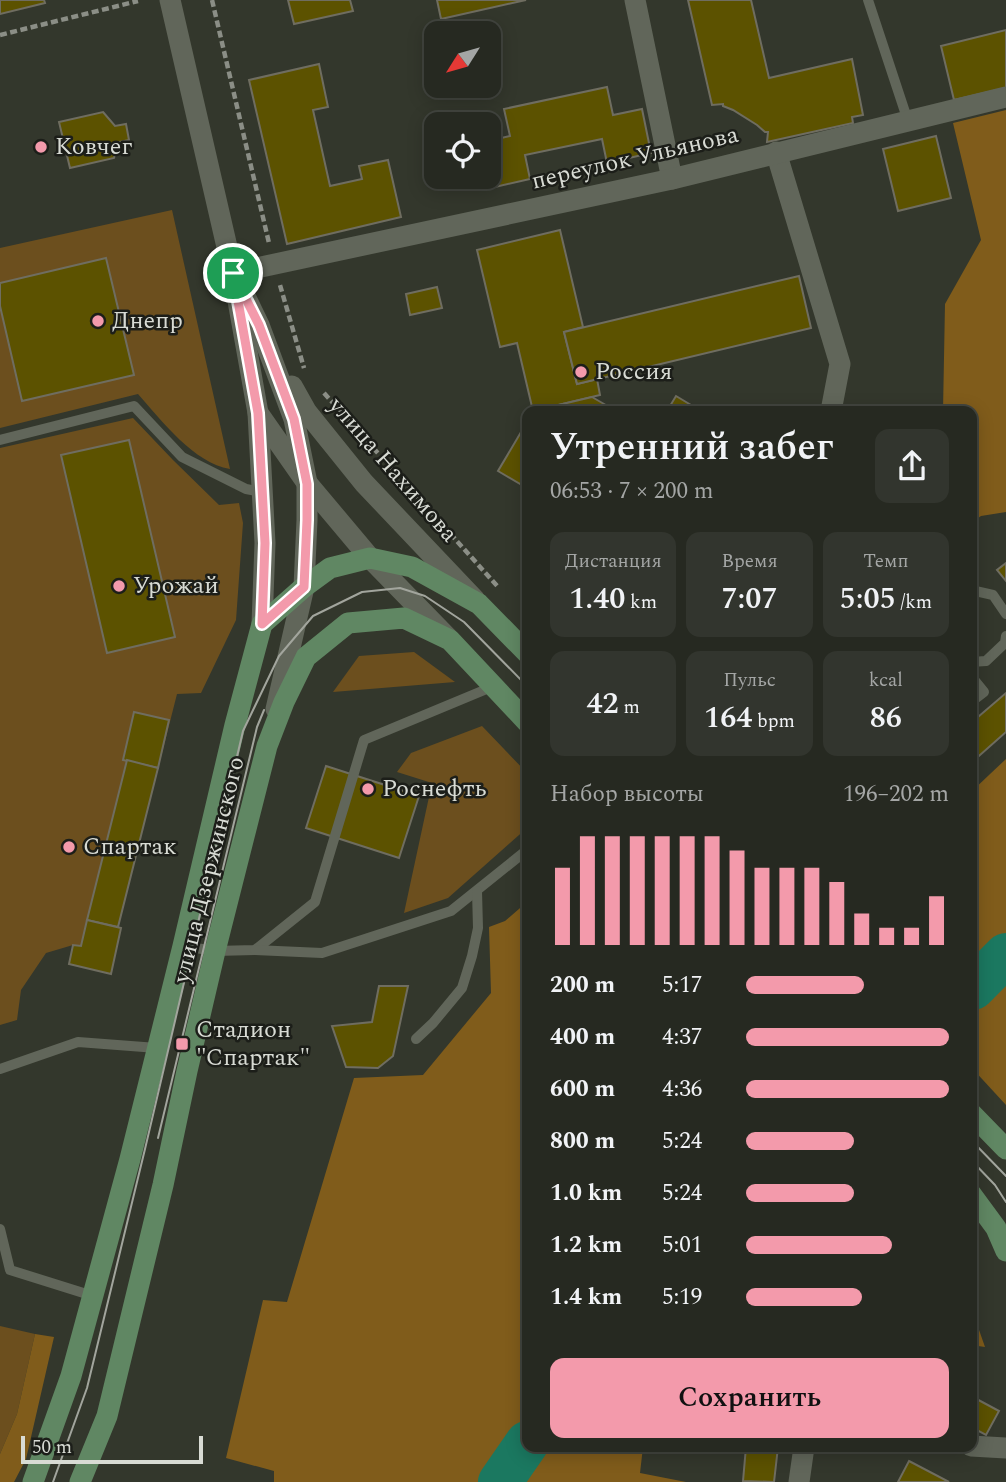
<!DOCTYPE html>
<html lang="ru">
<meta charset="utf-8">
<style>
body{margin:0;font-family:Spectral,serif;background:#32352e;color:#f1f3f6;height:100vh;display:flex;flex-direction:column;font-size:26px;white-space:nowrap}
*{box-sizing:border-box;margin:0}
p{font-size:23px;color:#a4a6a5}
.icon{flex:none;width:38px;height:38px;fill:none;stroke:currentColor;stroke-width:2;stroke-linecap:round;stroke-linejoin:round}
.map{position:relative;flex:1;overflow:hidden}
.details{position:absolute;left:522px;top:406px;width:455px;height:1046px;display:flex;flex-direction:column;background:#262921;border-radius:14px;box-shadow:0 4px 18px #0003,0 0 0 2px #42453f}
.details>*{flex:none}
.needle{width:46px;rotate:233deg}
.controls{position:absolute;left:424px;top:21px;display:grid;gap:14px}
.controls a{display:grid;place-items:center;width:77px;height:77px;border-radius:14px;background:#262921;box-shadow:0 4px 18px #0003,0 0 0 2px #42453f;font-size:35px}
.scale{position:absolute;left:21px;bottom:18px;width:182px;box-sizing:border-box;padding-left:7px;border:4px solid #d8dbd4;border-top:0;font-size:19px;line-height:24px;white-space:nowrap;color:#d8dbd4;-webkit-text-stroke:5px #1c1e19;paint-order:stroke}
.pin{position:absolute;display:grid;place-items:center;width:60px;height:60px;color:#fff;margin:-30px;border:4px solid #fff;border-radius:50%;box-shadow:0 2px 7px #0007}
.round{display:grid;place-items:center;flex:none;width:74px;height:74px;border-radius:14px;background:#32352e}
.head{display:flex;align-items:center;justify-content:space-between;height:119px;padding:0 28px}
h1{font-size:38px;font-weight:600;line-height:52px}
.figures{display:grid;grid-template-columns:repeat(3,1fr);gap:10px;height:119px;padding:7px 28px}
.figures div{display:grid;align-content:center;border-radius:14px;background:#32352e;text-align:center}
.figures b{font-size:30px;font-weight:600}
.figures small{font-size:19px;font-weight:400}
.figures p{font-size:19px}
.chart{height:196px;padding:14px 28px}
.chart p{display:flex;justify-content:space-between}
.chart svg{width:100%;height:126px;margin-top:7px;stroke:#f39aab;stroke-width:6}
.primary-button{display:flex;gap:14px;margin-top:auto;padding:14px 28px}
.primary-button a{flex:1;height:80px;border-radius:14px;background:#f39aab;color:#111;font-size:28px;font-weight:600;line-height:80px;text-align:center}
ul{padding:0 28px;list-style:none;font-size:23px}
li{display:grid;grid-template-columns:112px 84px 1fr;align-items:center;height:52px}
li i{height:18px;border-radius:9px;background:#f39aab}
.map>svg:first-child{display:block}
.green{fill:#6c4f1e}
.forest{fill:#805c1b}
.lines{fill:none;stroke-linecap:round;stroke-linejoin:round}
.river{stroke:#1b7860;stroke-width:44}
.building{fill:#5c5200;stroke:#6f6d60;stroke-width:2}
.path{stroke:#8b8e86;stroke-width:4.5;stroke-dasharray:7 3.5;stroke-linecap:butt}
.lane{stroke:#61665a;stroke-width:10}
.street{stroke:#61665a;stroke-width:21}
.secondary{stroke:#61665a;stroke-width:21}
.primary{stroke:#608763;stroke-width:21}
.tram{stroke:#a2a59d;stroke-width:2}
.route-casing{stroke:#fff;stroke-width:14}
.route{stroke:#f39aab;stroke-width:9}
.poi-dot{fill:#f39aab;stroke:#1c1e19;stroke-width:2.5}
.labels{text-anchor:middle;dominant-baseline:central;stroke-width:5;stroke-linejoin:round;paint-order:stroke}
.poi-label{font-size:24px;fill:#d8dbd4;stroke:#1c1e19;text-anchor:start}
.street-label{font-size:24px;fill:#d8dbd4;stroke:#1c1e19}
</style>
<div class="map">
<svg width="1006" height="1482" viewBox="0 0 1006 1482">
<rect width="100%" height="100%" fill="#33372c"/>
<g class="green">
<path d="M172,210L230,469C194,463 162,421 138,394L0,428V248Z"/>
<polygon points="133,418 173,460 219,505 239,503 243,523 236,620 201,693 177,694 118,927 121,928 111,974 69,964 73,945 46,953 21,990 17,1020 0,1025 0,448"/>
<polygon points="414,652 455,682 333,692 359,656"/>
<polygon points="482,726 527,773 527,828 448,898 404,913 432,783 397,772 411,753"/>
<polygon points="0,1326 35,1334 17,1414 0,1454"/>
</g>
<g class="forest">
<polygon points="1006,110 1006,512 981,516 971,523 971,411 943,411 945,304 981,240 953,123"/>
<polygon points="1006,759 1006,1105 971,1067 971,792"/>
<polygon points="527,902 527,1447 643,1447 640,1473 686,1482 274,1482 274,1471 226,1458 263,1300 287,1302 354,1078 423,1075 491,993 489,927 505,921"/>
<polygon points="971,1307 985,1347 971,1345"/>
<polygon points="35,1334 54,1337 26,1459 14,1482 0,1482 0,1454 17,1414"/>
</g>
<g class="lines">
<g class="river">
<polyline points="973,988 1006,955"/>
<polyline points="500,1482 527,1443"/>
</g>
</g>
<g class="building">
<polygon points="0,0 44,0 45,3 0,14"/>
<polygon points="288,0 350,0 353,11 294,24"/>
<polygon points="437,0 526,0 441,19"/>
<polygon points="688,0 751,0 769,78 852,59 863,115 852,117 853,123 767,142 768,132 765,132 757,125 733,110 723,106 723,104 712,105"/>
<polygon points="1006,30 1006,88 954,100 941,46"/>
<polygon points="319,64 328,107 313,110 330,186 362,179 359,166 388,160 401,217 287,244 249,80"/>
<polygon points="607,87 613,115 642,109 651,153 607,163 602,139 525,155 530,179 486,189 484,177 488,177 488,141 510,136 504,109"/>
<polygon points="103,112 115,126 126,124 129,140 119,142 114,158 70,168 59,122"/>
<polygon points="936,136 951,198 898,211 883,149"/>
<polygon points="560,230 583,327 564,332 577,384 597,379 600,395 533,411 517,343 500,347 477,250"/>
<polygon points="106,258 134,375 22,401 0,306 0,283"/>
<polygon points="799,276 811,328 577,384 564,332"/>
<polygon points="437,287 442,308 410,315 406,294"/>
<polygon points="676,396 701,411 667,411"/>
<polygon points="592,397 616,411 533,411"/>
<polygon points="527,422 527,488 498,471"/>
<polygon points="129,440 175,637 107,653 61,455"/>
<polygon points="1006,563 1006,581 997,570"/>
<polygon points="1006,693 1006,732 971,763 971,723"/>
<polygon points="134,712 169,720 158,768 123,760"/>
<polygon points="127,760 158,768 118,927 87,920"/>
<polygon points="326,766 419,796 399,858 306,828"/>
<polygon points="87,920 121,928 111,974 69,964 73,945 81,946"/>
<polygon points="379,986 408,986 393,1056 378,1068 346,1067 332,1026 372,1022"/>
<polygon points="971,1396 999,1411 986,1435 971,1427"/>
<polygon points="746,1447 778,1447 774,1482 743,1481"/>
<polygon points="909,1461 949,1482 898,1482"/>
</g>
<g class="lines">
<g class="path">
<polyline points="212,0 269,243"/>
<polyline points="0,35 138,1"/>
<polyline points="280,285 304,368"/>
<polyline points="324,393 499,588"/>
</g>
<g class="lane">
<polyline points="868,0 908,121"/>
<polyline points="0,440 134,406 182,457 246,489 262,492"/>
<polyline points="971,590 993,595 1006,614"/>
<polyline points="971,662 986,661 1005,643 1006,636"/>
<polyline points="971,676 984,692 971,702"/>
<polyline points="183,946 215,951 255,950 315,902 364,740 494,686"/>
<polyline points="255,950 322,953 451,911 527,850"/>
<polyline points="416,1039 433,1023 462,988 472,956 478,928 477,891"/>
<polyline points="0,1069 78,1042 157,1048"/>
<polyline points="0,1229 10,1270 93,1296"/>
</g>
<g class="street">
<polyline points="635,0 672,179"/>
<polyline points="776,152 840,364 831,411"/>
<polyline points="233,273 672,179 1006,97"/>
<polyline points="971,1446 1006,1448"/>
<polyline points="799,1482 804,1447"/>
</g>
<g class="secondary">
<polyline points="170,0 233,273 258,413 265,543 262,624"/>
<polyline points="245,296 259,325 294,419 307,483 307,520 304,587 276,709"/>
<polyline points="292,386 306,411 364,483 475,600"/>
<polyline points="258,413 307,483 370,558 448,638"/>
</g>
<g class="primary">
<polyline points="971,1113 1006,1149"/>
<polyline points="971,1194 996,1228 1006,1251"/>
<polyline points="33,1482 71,1376 130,1159 183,946 235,725 262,624 304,587 330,568 370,558 412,567 479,604 527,653"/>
<polyline points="80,1482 107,1416 163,1185 187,1071 215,951 267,746 284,702 306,657 348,623 404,618 450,640 527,722"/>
</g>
<g class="tram">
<polyline points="158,1138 257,727 264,710"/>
<polyline points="971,1140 1006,1176"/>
<polyline points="971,1160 995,1185 1006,1202"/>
<polyline points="53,1482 87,1388 145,1149 243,731 279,656 313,616 362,592 400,588 425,596 464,622 527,686"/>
</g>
</g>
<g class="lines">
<g class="route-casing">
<polygon id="route" points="233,273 259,325 294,419 307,484 307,520 304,587 262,624 265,543 258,413"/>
</g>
<use href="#route" class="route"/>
</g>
<g class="poi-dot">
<circle cx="41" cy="147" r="7"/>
<circle cx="98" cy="321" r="7"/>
<circle cx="581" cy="372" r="7"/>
<circle cx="119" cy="586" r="7"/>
<circle cx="368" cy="789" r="7"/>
<circle cx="69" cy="847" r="7"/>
<rect x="175" y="1037" width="14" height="14" rx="3.5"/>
</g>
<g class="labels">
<g class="poi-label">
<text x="55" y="147">Ковчег</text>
<text x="112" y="321">Днепр</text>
<text x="595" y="372">Россия</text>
<text x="133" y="586">Урожай</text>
<text x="382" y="789">Роснефть</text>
<text x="83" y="847">Спартак</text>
<text x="196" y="1030">Стадион<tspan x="196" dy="28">"Спартак"</tspan></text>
</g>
<g class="street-label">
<text transform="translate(635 158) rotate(-13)">переулок Ульянова</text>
<text transform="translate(393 470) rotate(49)">улица Нахимова</text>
<text transform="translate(209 870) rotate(-76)">улица Дзержинского</text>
</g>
</g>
</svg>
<div class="controls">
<a><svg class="needle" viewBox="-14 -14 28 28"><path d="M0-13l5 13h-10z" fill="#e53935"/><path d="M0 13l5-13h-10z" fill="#a4a6a5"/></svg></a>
<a><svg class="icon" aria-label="locate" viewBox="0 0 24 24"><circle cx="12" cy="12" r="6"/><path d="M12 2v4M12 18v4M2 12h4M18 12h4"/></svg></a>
</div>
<div class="scale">50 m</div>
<div class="pin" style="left:233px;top:273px;background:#1e9e55"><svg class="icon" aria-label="arrive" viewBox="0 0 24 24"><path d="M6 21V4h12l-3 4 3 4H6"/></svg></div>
<section class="details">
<div class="head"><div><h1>Утренний забег</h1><p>06:53 · 7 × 200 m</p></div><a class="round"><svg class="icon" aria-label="share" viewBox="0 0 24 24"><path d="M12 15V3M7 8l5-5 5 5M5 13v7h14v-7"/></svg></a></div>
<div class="figures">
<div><p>Дистанция</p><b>1.40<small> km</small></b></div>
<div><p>Время</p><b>7:07</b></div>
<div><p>Темп</p><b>5:05<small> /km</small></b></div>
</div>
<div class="figures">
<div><b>42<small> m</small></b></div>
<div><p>Пульс</p><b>164<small> bpm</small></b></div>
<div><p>kcal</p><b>86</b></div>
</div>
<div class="chart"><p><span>Набор высоты</span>196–202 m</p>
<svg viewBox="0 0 160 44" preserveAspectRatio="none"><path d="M5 44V17M15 44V6M25 44V6M35 44V6M45 44V6M55 44V6M65 44V6M75 44V11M85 44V17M95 44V17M105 44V17M115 44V22M125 44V33M135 44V38M145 44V38M155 44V27"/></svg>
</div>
<ul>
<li><b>200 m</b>5:17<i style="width:58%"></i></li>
<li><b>400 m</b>4:37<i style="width:100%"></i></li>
<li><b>600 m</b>4:36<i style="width:100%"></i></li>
<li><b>800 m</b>5:24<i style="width:53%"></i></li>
<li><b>1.0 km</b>5:24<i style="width:53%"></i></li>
<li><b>1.2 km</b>5:01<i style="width:72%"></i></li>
<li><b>1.4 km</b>5:19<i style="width:57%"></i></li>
</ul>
<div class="primary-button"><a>Сохранить</a></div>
</section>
</div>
